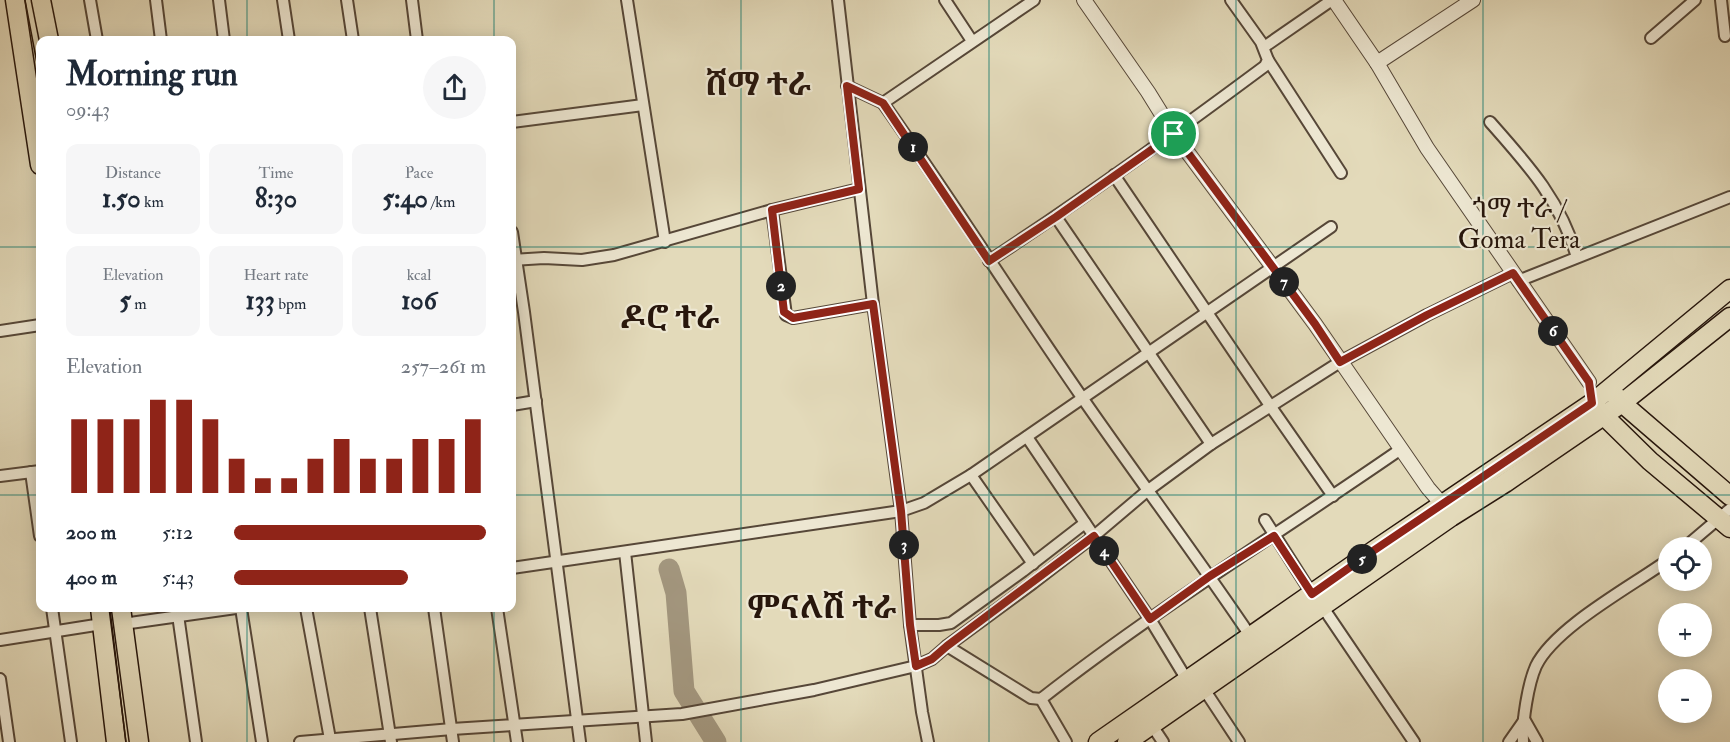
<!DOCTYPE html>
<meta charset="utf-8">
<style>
body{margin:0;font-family:"IM FELL Double Pica","Noto Serif Ethiopic",serif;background:#f6f6f7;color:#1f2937;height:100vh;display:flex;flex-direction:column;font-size:22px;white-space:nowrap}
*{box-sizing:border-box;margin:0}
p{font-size:20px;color:#747a83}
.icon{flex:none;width:33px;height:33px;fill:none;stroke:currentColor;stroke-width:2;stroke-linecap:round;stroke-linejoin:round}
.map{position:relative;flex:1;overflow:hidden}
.details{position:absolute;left:36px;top:36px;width:480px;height:576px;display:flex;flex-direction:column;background:#fff;border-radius:12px;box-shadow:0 3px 15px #0003}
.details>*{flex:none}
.buttons{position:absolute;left:1658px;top:537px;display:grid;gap:12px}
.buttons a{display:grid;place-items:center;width:54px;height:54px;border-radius:50%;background:#fff;box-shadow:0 3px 15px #0003;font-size:30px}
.pin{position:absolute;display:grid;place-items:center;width:51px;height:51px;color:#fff;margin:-26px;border:3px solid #fff;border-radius:50%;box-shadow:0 2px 6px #0007}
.km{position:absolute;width:30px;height:30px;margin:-15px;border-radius:50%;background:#222;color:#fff;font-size:16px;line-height:30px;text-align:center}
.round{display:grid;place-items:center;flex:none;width:63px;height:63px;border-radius:32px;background:#f6f6f7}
.headline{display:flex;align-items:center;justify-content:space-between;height:102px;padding:0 30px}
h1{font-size:33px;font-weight:700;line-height:45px}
.stats{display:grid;grid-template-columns:repeat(3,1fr);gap:9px;height:102px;padding:6px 30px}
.stats div{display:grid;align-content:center;border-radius:12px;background:#f6f6f7;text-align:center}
.stats b{font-size:26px;font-weight:700}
.stats small{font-size:16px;font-weight:400}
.stats p{font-size:16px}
.chart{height:168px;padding:12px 30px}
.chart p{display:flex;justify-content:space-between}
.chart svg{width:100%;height:108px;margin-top:6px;stroke:#8f2418;stroke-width:6}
ul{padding:0 30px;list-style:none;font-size:20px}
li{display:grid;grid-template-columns:96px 72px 1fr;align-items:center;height:45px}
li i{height:15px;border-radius:8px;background:#8f2418}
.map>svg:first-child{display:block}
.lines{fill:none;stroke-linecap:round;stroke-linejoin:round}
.river{stroke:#a3977f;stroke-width:21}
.minor-casing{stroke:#564738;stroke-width:14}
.tertiary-casing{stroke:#564738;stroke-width:16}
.primary-casing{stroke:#27160c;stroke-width:21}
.minor{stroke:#ede7d2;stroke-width:10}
.tertiary{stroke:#ede7d2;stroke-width:14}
.primary{stroke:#e3daba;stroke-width:18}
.tram{stroke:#27160c;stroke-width:1.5}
.route-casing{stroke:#fff;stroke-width:12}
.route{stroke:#8f2418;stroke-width:8}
.grid{fill:none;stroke:#0f766e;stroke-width:1.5;stroke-opacity:0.55}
.labels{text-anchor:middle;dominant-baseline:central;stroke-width:4.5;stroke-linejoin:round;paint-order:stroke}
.neighbourhood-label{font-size:27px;fill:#27160c;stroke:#ede7d2}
.district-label{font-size:32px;font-weight:bold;fill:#27160c;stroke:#ede7d2}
</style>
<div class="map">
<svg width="1730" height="742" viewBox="0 0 1730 742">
<rect width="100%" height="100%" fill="#e3daba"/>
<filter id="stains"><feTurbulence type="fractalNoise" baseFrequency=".00333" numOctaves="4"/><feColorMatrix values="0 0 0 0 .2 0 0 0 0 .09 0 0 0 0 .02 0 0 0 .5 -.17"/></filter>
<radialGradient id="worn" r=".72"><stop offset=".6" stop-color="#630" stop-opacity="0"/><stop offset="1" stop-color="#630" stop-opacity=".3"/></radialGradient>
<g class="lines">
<polyline class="river" points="669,569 676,593 684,691 716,742"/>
<g class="minor-casing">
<g id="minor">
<polyline points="90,0 97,40"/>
<polyline points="156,0 161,40"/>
<polyline points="219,0 224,40"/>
<polyline points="283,0 289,40"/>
<polyline points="347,0 353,40"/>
<polyline points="412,0 417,40"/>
<polyline points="627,0 665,242"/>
<polyline points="838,0 873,304 901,511 910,625 922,712 928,742"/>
<polyline points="945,0 972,41"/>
<path d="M1034,0L883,103C951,199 1014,299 1081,396C1137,477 1196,555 1251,637"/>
<polyline points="1721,0 1725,36"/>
<polyline points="1651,38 1695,0"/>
<polyline points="1264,47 1332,0"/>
<polyline points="1268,60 1341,173"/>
<polyline points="847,86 883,103"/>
<polyline points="512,122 643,105"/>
<path d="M1490,122C1529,166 1560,200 1577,257"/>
<polyline points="1114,175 1271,407 1333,496"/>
<polyline points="772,210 786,315 793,318 873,304"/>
<polyline points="1056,217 1211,444"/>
<polyline points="512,232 524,312 580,742"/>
<polyline points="512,260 544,258 582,260 614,255 772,210 859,189"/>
<path d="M989,261C1083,199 1175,133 1265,66L1268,60L1261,42L1231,0"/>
<polyline points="1518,281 1730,197"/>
<polyline points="0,331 40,325"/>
<polyline points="512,405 536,401"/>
<polyline points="1027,437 1150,619 1187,680"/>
<polyline points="31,472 40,536"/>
<polyline points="971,475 1033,564"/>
<polyline points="0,476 40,471"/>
<polyline points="1265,520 1312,594"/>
<polyline points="1684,548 1730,509"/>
<polyline points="625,552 646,742"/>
<polyline points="512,568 901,511 924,503 971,475 1331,227"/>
<polyline points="1322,606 1414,742"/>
<polyline points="52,608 71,742"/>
<polyline points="177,608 196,742"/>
<polyline points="241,608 262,742"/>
<polyline points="306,608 330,739"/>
<polyline points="370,608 391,742"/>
<polyline points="434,608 453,742"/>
<polyline points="497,608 517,742"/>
<polyline points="123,624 236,608"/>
<polyline points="910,625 939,625 951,623 1023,571 1085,523"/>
<polyline points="0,640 102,624"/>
<path d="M947,646L1031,698L1041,699C1156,609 1281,532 1401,449"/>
<polyline points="0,679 9,742"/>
<polyline points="1204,689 1239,742"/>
<polyline points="1041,699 1066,742"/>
<polyline points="1524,719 1537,742"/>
<polyline points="1151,724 1163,742"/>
<polyline points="300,742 452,729 682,714 814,690 916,666 932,659 947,646 1033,583 1094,536 1147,491 1211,444 1340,362 1427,315 1513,273"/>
<polyline points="1509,742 1523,722"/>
<path d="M1523,742C1522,722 1528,684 1536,666C1555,627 1632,586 1668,560"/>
</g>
</g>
<g class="tertiary-casing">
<g id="tertiary">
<polyline points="1084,0 1148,92 1174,134 1315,324 1428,488 1442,504"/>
<polyline points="1334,0 1377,63 1427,148 1589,382"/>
<polyline points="1377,63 1473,0"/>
</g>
</g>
<g class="primary-casing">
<g id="primary">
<polyline points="15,0 40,165"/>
<polyline points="41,0 49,40"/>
<polyline points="1614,394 1622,403 1730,496"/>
<polyline points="1597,409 1650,461 1730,528"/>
<polyline points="100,608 116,742"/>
<polyline points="121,608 139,742"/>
<polyline points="1098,742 1373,551 1592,403 1730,289"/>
<polyline points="1127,742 1451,517 1505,483 1622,403 1730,317"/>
</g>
</g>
<use href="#minor" class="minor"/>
<use href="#tertiary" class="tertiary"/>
<use href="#primary" class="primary"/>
<g class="tram">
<polyline points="25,0 40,79"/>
<polyline points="109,608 126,742"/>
</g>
</g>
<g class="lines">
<g class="route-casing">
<polygon id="route" points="847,86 883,103 989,261 1056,217 1174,134 1315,324 1340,362 1427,315 1513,273 1589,382 1592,403 1373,551 1312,594 1274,536 1210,576 1150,619 1094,536 947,646 932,659 916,666 910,625 901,511 873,304 793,318 784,312 772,210 859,189"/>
</g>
<use href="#route" class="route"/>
</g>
<path class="grid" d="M247,0V40M494,0V40M741,0V742M989,0V742M1236,0V742M1483,0V742M0,247H40M512,247H1730M0,495H40M512,495H1730M247,608V742M494,608V742"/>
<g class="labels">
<g class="neighbourhood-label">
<text x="1519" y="208">ጎማ ተራ /<tspan x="1519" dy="31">Goma Tera</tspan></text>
</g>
<g class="district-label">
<text x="758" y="85">ሸማ ተራ</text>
<text x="670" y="318">ዶሮ ተራ</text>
<text x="822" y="608">ምናለሽ ተራ</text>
</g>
</g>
<rect width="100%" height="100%" filter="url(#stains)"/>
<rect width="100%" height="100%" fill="url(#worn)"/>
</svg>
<div class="buttons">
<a><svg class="icon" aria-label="locate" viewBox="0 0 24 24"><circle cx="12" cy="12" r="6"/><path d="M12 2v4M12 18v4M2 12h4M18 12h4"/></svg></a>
<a>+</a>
<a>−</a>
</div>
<div class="pin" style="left:1174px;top:134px;background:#1e9e55"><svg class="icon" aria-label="arrive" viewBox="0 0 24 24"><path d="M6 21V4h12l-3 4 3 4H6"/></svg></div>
<b class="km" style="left:913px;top:147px">1</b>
<b class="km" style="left:781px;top:286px">2</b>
<b class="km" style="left:904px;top:545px">3</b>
<b class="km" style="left:1104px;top:551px">4</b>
<b class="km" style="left:1362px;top:559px">5</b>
<b class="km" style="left:1553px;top:331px">6</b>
<b class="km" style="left:1284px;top:282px">7</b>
<section class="details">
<div class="headline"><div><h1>Morning run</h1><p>09:43</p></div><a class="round"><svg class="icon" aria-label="share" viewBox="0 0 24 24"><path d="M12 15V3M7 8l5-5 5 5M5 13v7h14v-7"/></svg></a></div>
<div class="stats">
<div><p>Distance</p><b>1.50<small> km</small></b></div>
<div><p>Time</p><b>8:30</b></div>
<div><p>Pace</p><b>5:40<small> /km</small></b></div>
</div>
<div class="stats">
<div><p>Elevation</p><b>5<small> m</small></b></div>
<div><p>Heart rate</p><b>133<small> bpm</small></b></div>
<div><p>kcal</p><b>106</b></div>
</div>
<div class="chart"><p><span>Elevation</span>257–261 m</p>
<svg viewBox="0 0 160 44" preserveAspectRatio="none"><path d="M5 44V14M15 44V14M25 44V14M35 44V6M45 44V6M55 44V14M65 44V30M75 44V38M85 44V38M95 44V30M105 44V22M115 44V30M125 44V30M135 44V22M145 44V22M155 44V14"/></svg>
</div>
<ul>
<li><b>200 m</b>5:12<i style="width:100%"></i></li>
<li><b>400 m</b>5:43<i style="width:69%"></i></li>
</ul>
</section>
</div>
